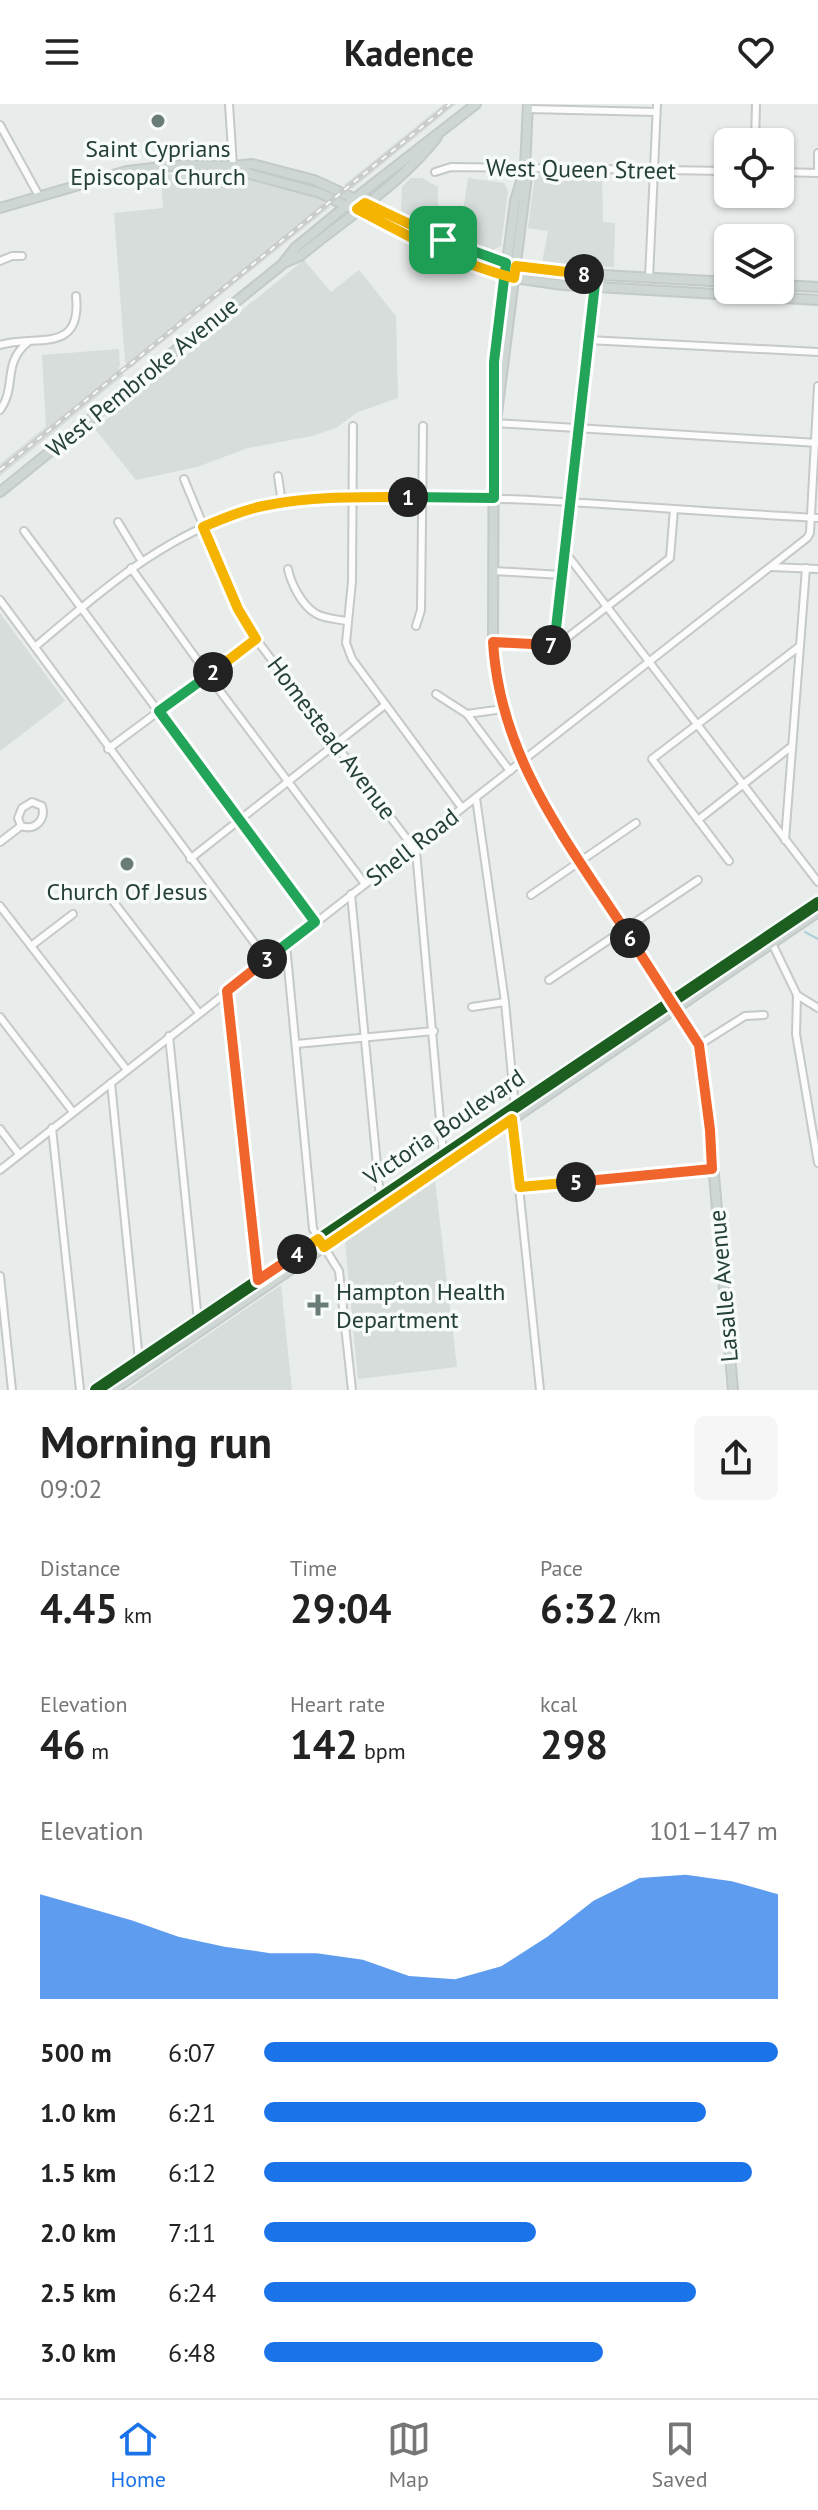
<!DOCTYPE html>
<meta charset="utf-8">
<style>
body{margin:0;font-family:"PT Sans",sans-serif;background:#f6f6f6;color:#222;height:100vh;display:flex;flex-direction:column;font-size:30px;white-space:nowrap}
*{box-sizing:border-box;margin:0}
p{font-size:26px;color:#767676}
.icon{flex:none;width:44px;height:44px;fill:none;stroke:currentColor;stroke-width:2;stroke-linecap:round;stroke-linejoin:round}
.map{position:relative;height:1286px;overflow:hidden}
.sheet{display:flex;flex-direction:column;background:#fff;flex:1}
.sheet>*{flex:none}
.fabs{position:absolute;left:714px;top:24px;display:grid;gap:16px}
.fabs a{display:grid;place-items:center;width:80px;height:80px;border-radius:12px;background:#fff;box-shadow:0 2px 6px #0004;font-size:40px}
.pin{position:absolute;display:grid;place-items:center;width:68px;height:68px;color:#fff;margin:-34px;border-radius:16px;box-shadow:0 4px 12px #0006}
.km{position:absolute;width:40px;height:40px;margin:-20px;border-radius:50%;background:#222;color:#fff;font-size:22px;line-height:40px;text-align:center}
.round{display:grid;place-items:center;flex:none;width:84px;height:84px;border-radius:12px;background:#f6f6f6}
.overview{display:flex;align-items:center;justify-content:space-between;height:136px;padding:0 40px}
h1{font-size:44px;font-weight:800;line-height:60px}
.figures{display:grid;grid-template-columns:repeat(3,1fr);gap:12px;height:136px;padding:8px 40px}
.figures div{display:grid;align-content:center}
.figures b{font-size:40px;font-weight:800}
.figures small{font-size:22px;font-weight:400}
.figures p{font-size:22px}
.chart{height:224px;padding:16px 40px}
.chart p{display:flex;justify-content:space-between}
.chart svg{width:100%;height:144px;margin-top:8px;fill:#1a73e8;opacity:.7}
ul{padding:0 40px;list-style:none;font-size:26px}
li{display:grid;grid-template-columns:128px 96px 1fr;align-items:center;height:60px}
li i{height:20px;border-radius:10px;background:#1a73e8}
header{display:flex;justify-content:space-between;align-items:center;height:104px;padding:0 40px;background:#fff;font-size:36px;font-weight:800}
.tabs{display:flex;justify-content:space-around;align-items:center;height:112px;border-top:2px solid #e0e0e0;background:#fff;font-size:22px;color:#767676}
.tabs a{display:grid;justify-items:center;gap:4px}
.tabs .selected{color:#1a73e8}
.map>svg:first-child{display:block}
.built{fill:#d6ddda}
.lines{fill:none;stroke-linecap:round;stroke-linejoin:round}
.stream{stroke:#abd1d8;stroke-width:2}
.minor-casing{stroke:#c5c9c7;stroke-width:10}
.major-casing{stroke:#c3cac9;stroke-width:12}
.minor{stroke:#fcfcfc;stroke-width:6}
.major{stroke:#cfd7d5;stroke-width:8}
.rail-casing{stroke:#c9cccb;stroke-width:5}
.rail{stroke:#f7fbf9;stroke-width:2;stroke-dasharray:6;stroke-linecap:butt}
.cycleway-casing{stroke:#f7fbf9;stroke-width:17}
.cycleway{stroke:#1b5e20;stroke-width:12}
.split-1-casing{stroke:#fff;stroke-width:16}
.split-2-casing{stroke:#fff;stroke-width:16}
.split-3-casing{stroke:#fff;stroke-width:16}
.split-4-casing{stroke:#fff;stroke-width:16}
.split-5-casing{stroke:#fff;stroke-width:16}
.split-6-casing{stroke:#fff;stroke-width:16}
.split-7-casing{stroke:#fff;stroke-width:16}
.split-8-casing{stroke:#fff;stroke-width:16}
.split-9-casing{stroke:#fff;stroke-width:16}
.split-1{stroke:#22a559;stroke-width:10}
.split-2{stroke:#f5b400;stroke-width:10}
.split-3{stroke:#22a559;stroke-width:10}
.split-4{stroke:#f0652b;stroke-width:10}
.split-5{stroke:#f5b400;stroke-width:10}
.split-6{stroke:#f0652b;stroke-width:10}
.split-7{stroke:#f0652b;stroke-width:10}
.split-8{stroke:#22a559;stroke-width:10}
.split-9{stroke:#f5b400;stroke-width:10}
.poi-dot{fill:#697c77;stroke:#f7fbf9;stroke-width:3}
.labels{text-anchor:middle;dominant-baseline:central;stroke-width:7;stroke-linejoin:round;paint-order:stroke}
.poi-label{font-size:24px;fill:#254039;stroke:#f7fbf9}
.street-label{font-size:24px;fill:#254039;stroke:#f7fbf9}
</style>
<header><svg class="icon" aria-label="menu" viewBox="0 0 24 24"><path d="M4 6h16M4 12h16M4 18h16"/></svg>Kadence<svg class="icon" aria-label="heart" viewBox="0 0 24 24"><path d="M12 20l-8-8c-3-5 5-10 8-4 3-6 11-1 8 4z"/></svg></header>
<div class="map">
<svg width="818" height="1286" viewBox="0 0 818 1286">
<rect width="100%" height="100%" fill="#e8ecea"/>
<g class="built">
<polygon points="444,0 456,0 352,85 344,81"/>
<polygon points="541,69 602,71 603,118 615,119 614,163 542,159 548,127 528,124 534,77"/>
<polygon points="194,70 260,77 293,86 324,97 323,99 330,103 131,264 125,258 114,109 163,104 161,71"/>
<polygon points="411,74 422,74 438,83 438,115 414,115 401,110 402,83"/>
<polygon points="468,74 504,79 508,87 501,142 491,147 459,136"/>
<polygon points="304,156 331,188 359,166 396,212 398,294 358,308 336,324 312,332 248,344 197,363 136,376 95,325"/>
<polygon points="119,245 120,262 118,264 124,271 0,372 0,360 46,323 42,251"/>
<polygon points="0,509 65,597 0,647"/>
<polygon points="435,1077 457,1263 358,1275 345,1137"/>
<polygon points="281,1181 292,1286 127,1286 140,1277"/>
</g>
<g class="lines">
<polyline class="stream" points="805,828 818,835"/>
<g class="minor-casing">
<g id="minor">
<polyline points="229,0 233,62"/>
<polyline points="528,5 656,8"/>
<polyline points="0,21 39,92"/>
<polyline points="755,38 756,0"/>
<polyline points="435,68 451,63 728,67"/>
<polyline points="780,68 818,69"/>
<polyline points="818,69 818,49"/>
<polyline points="0,157 12,152 22,152"/>
<polyline points="649,174 657,0"/>
<polyline points="588,236 818,248"/>
<path d="M0,241C36,230 82,251 76,192"/>
<path d="M0,306C17,283 2,260 27,239"/>
<polyline points="495,319 818,339"/>
<polyline points="353,322 352,477 346,539 352,555 462,704"/>
<polyline points="278,372 282,399"/>
<polyline points="184,375 238,505 256,535 416,747 443,1050"/>
<polyline points="118,418 141,456"/>
<polyline points="24,427 315,818"/>
<polyline points="565,448 818,778"/>
<polyline points="771,463 818,465"/>
<polyline points="131,464 208,571 365,780"/>
<path d="M288,465C291,480 302,501 315,509C324,515 337,515 347,517"/>
<polyline points="494,467 562,471"/>
<polyline points="0,496 267,856"/>
<polyline points="416,522 421,506 423,322"/>
<polyline points="493,538 559,540 670,454 674,405"/>
<polyline points="554,542 596,171"/>
<path d="M35,543C97,490 157,437 236,410C291,391 353,393 411,393C547,393 682,407 818,414"/>
<polyline points="436,590 467,610 510,667"/>
<polyline points="467,610 503,605"/>
<polyline points="108,645 256,535"/>
<polyline points="476,694 505,898 515,1004"/>
<polyline points="698,716 792,642"/>
<polyline points="785,736 806,464"/>
<path d="M0,738L21,722C35,727 46,716 42,702L32,698L22,704L18,714L21,722"/>
<polyline points="190,755 385,601"/>
<polyline points="729,757 652,655 800,542"/>
<polyline points="351,790 380,1093"/>
<polyline points="531,791 636,719"/>
<polyline points="109,792 199,909"/>
<polyline points="0,802 127,966"/>
<polyline points="770,835 797,891 796,930 818,1059"/>
<polyline points="286,841 313,1125 339,1167 352,1286"/>
<polyline points="31,842 73,810"/>
<polyline points="549,876 698,776"/>
<polyline points="227,887 255,1164 260,1186"/>
<polyline points="797,891 818,904"/>
<polyline points="472,903 505,898"/>
<polyline points="0,913 73,1008"/>
<polyline points="169,932 199,1227"/>
<polyline points="296,940 434,927"/>
<polyline points="699,941 745,912 764,911"/>
<polyline points="111,979 139,1256"/>
<polyline points="512,1015 540,1286"/>
<polyline points="52,1024 80,1286"/>
<polyline points="0,1025 19,1050"/>
<polyline points="0,1066 807,434 810,429 818,282"/>
<polyline points="520,1083 712,1065"/>
<polyline points="0,1172 12,1286"/>
</g>
</g>
<g class="major-casing">
<g id="major">
<polyline points="234,63 250,70 320,89 442,149 514,174 563,181 818,196"/>
<polyline points="525,64 515,97 494,258 493,538 498,588 510,629 550,713 699,941 710,1026 733,1286"/>
<polyline points="0,104 127,67 180,61 233,62 252,60 314,76 462,144 516,162 567,169 728,178"/>
<polyline points="284,158 295,144 363,88 476,0"/>
<polyline points="780,181 818,183"/>
<polyline points="496,318 527,72 525,64 528,0"/>
<path d="M0,388L284,159L300,152C346,114 401,80 437,33"/>
<polyline points="96,1286 818,799"/>
<polyline points="113,1286 818,808"/>
</g>
</g>
<use href="#minor" class="minor"/>
<use href="#major" class="major"/>
<g class="rail-casing">
<polyline id="rail" points="0,366 450,0"/>
</g>
<use href="#rail" class="rail"/>
<g class="cycleway-casing">
<polyline id="cycleway" points="96,1286 818,799"/>
</g>
<use href="#cycleway" class="cycleway"/>
</g>
<g class="lines">
<g class="split-1-casing">
<polyline id="split-1" points="408,393 494,394 494,258 506,159 443,136"/>
</g>
<g class="split-2-casing">
<path id="split-2" d="M213,568L256,535L238,505L203,423C222,415 242,406 263,402C311,392 360,393 408,393"/>
</g>
<g class="split-3-casing">
<polyline id="split-3" points="213,568 159,607 315,818 267,855"/>
</g>
<g class="split-4-casing">
<polyline id="split-4" points="267,855 227,887 258,1176 297,1150"/>
</g>
<g class="split-5-casing">
<polyline id="split-5" points="297,1150 318,1135 324,1143 512,1015 520,1083 576,1078"/>
</g>
<g class="split-6-casing">
<polyline id="split-6" points="576,1078 712,1065 710,1026 699,941 630,834"/>
</g>
<g class="split-7-casing">
<path id="split-7" d="M551,541L493,538C500,656 569,739 630,834"/>
</g>
<g class="split-8-casing">
<polyline id="split-8" points="551,541 554,542 596,171 584,170"/>
</g>
<g class="split-9-casing">
<path id="split-9" d="M443,136L365,99L357,105C408,132 458,160 514,174L516,162L584,170"/>
</g>
<use href="#split-1" class="split-1"/>
<use href="#split-2" class="split-2"/>
<use href="#split-3" class="split-3"/>
<use href="#split-4" class="split-4"/>
<use href="#split-5" class="split-5"/>
<use href="#split-6" class="split-6"/>
<use href="#split-7" class="split-7"/>
<use href="#split-8" class="split-8"/>
<use href="#split-9" class="split-9"/>
</g>
<g class="poi-dot">
<circle cx="158" cy="17" r="8"/>
<circle cx="127" cy="760" r="8"/>
<path d="M314 1189h8v8h8v8h-8v8h-8v-8h-8v-8h8z"/>
</g>
<g class="labels">
<g class="poi-label">
<text x="158" y="44">Saint Cyprians<tspan x="158" dy="28">Episcopal Church</tspan></text>
<text x="127" y="787">Church Of Jesus</text>
<text x="336" y="1187" text-anchor="start">Hampton Health<tspan x="336" dy="28">Department</tspan></text>
</g>
<g class="street-label">
<text transform="translate(581 65) rotate(1)">West Queen Street</text>
<text transform="translate(142 273) rotate(-39)">West Pembroke Avenue</text>
<text transform="translate(332 634) rotate(53)">Homestead Avenue</text>
<text transform="translate(412 743) rotate(-38)">Shell Road</text>
<text transform="translate(444 1023) rotate(-34)">Victoria Boulevard</text>
<text transform="translate(723 1182) rotate(-95)">Lasalle Avenue</text>
</g>
</g>
</svg>
<div class="fabs">
<a><svg class="icon" aria-label="locate" viewBox="0 0 24 24"><circle cx="12" cy="12" r="6"/><path d="M12 2v4M12 18v4M2 12h4M18 12h4"/></svg></a>
<a><svg class="icon" aria-label="layers" viewBox="0 0 24 24"><path d="M12 4l9 5-9 5-9-5zM3 14l9 5 9-5"/></svg></a>
</div>
<div class="pin" style="left:443px;top:136px;background:#1e9e55"><svg class="icon" aria-label="arrive" viewBox="0 0 24 24"><path d="M6 21V4h12l-3 4 3 4H6"/></svg></div>
<b class="km" style="left:408px;top:393px">1</b>
<b class="km" style="left:213px;top:568px">2</b>
<b class="km" style="left:267px;top:855px">3</b>
<b class="km" style="left:297px;top:1150px">4</b>
<b class="km" style="left:576px;top:1078px">5</b>
<b class="km" style="left:630px;top:834px">6</b>
<b class="km" style="left:551px;top:541px">7</b>
<b class="km" style="left:584px;top:170px">8</b>
</div>
<section class="sheet">
<div class="overview"><div><h1>Morning run</h1><p>09:02</p></div><a class="round"><svg class="icon" aria-label="share" viewBox="0 0 24 24"><path d="M12 15V3M7 8l5-5 5 5M5 13v7h14v-7"/></svg></a></div>
<div class="figures">
<div><p>Distance</p><b>4.45<small> km</small></b></div>
<div><p>Time</p><b>29:04</b></div>
<div><p>Pace</p><b>6:32<small> /km</small></b></div>
</div>
<div class="figures">
<div><p>Elevation</p><b>46<small> m</small></b></div>
<div><p>Heart rate</p><b>142<small> bpm</small></b></div>
<div><p>kcal</p><b>298</b></div>
</div>
<div class="chart"><p><span>Elevation</span>101–147 m</p>
<svg viewBox="0 0 160 44" preserveAspectRatio="none"><path d="M0 44V12L10 16L20 20L30 25L40 28L50 30L60 30L70 32L80 37L90 38L100 34L110 25L120 14L130 7L140 6L150 8L160 12V44z"/></svg>
</div>
<ul>
<li><b>500 m</b>6:07<i style="width:100%"></i></li>
<li><b>1.0 km</b>6:21<i style="width:86%"></i></li>
<li><b>1.5 km</b>6:12<i style="width:95%"></i></li>
<li><b>2.0 km</b>7:11<i style="width:53%"></i></li>
<li><b>2.5 km</b>6:24<i style="width:84%"></i></li>
<li><b>3.0 km</b>6:48<i style="width:66%"></i></li>
</ul>
</section>
<nav class="tabs">
<a class="selected"><svg class="icon" aria-label="home" viewBox="0 0 24 24"><path d="M3 11l9-7 9 7M6 9v11h12V9"/></svg>Home</a>
<a><svg class="icon" aria-label="map" viewBox="0 0 24 24"><path d="M3 6l6-2 6 2 6-2v14l-6 2-6-2-6 2zM9 4v14M15 6v14"/></svg>Map</a>
<a><svg class="icon" aria-label="saved" viewBox="0 0 24 24"><path d="M7 4h10v16l-5-4-5 4z"/></svg>Saved</a>
</nav>
